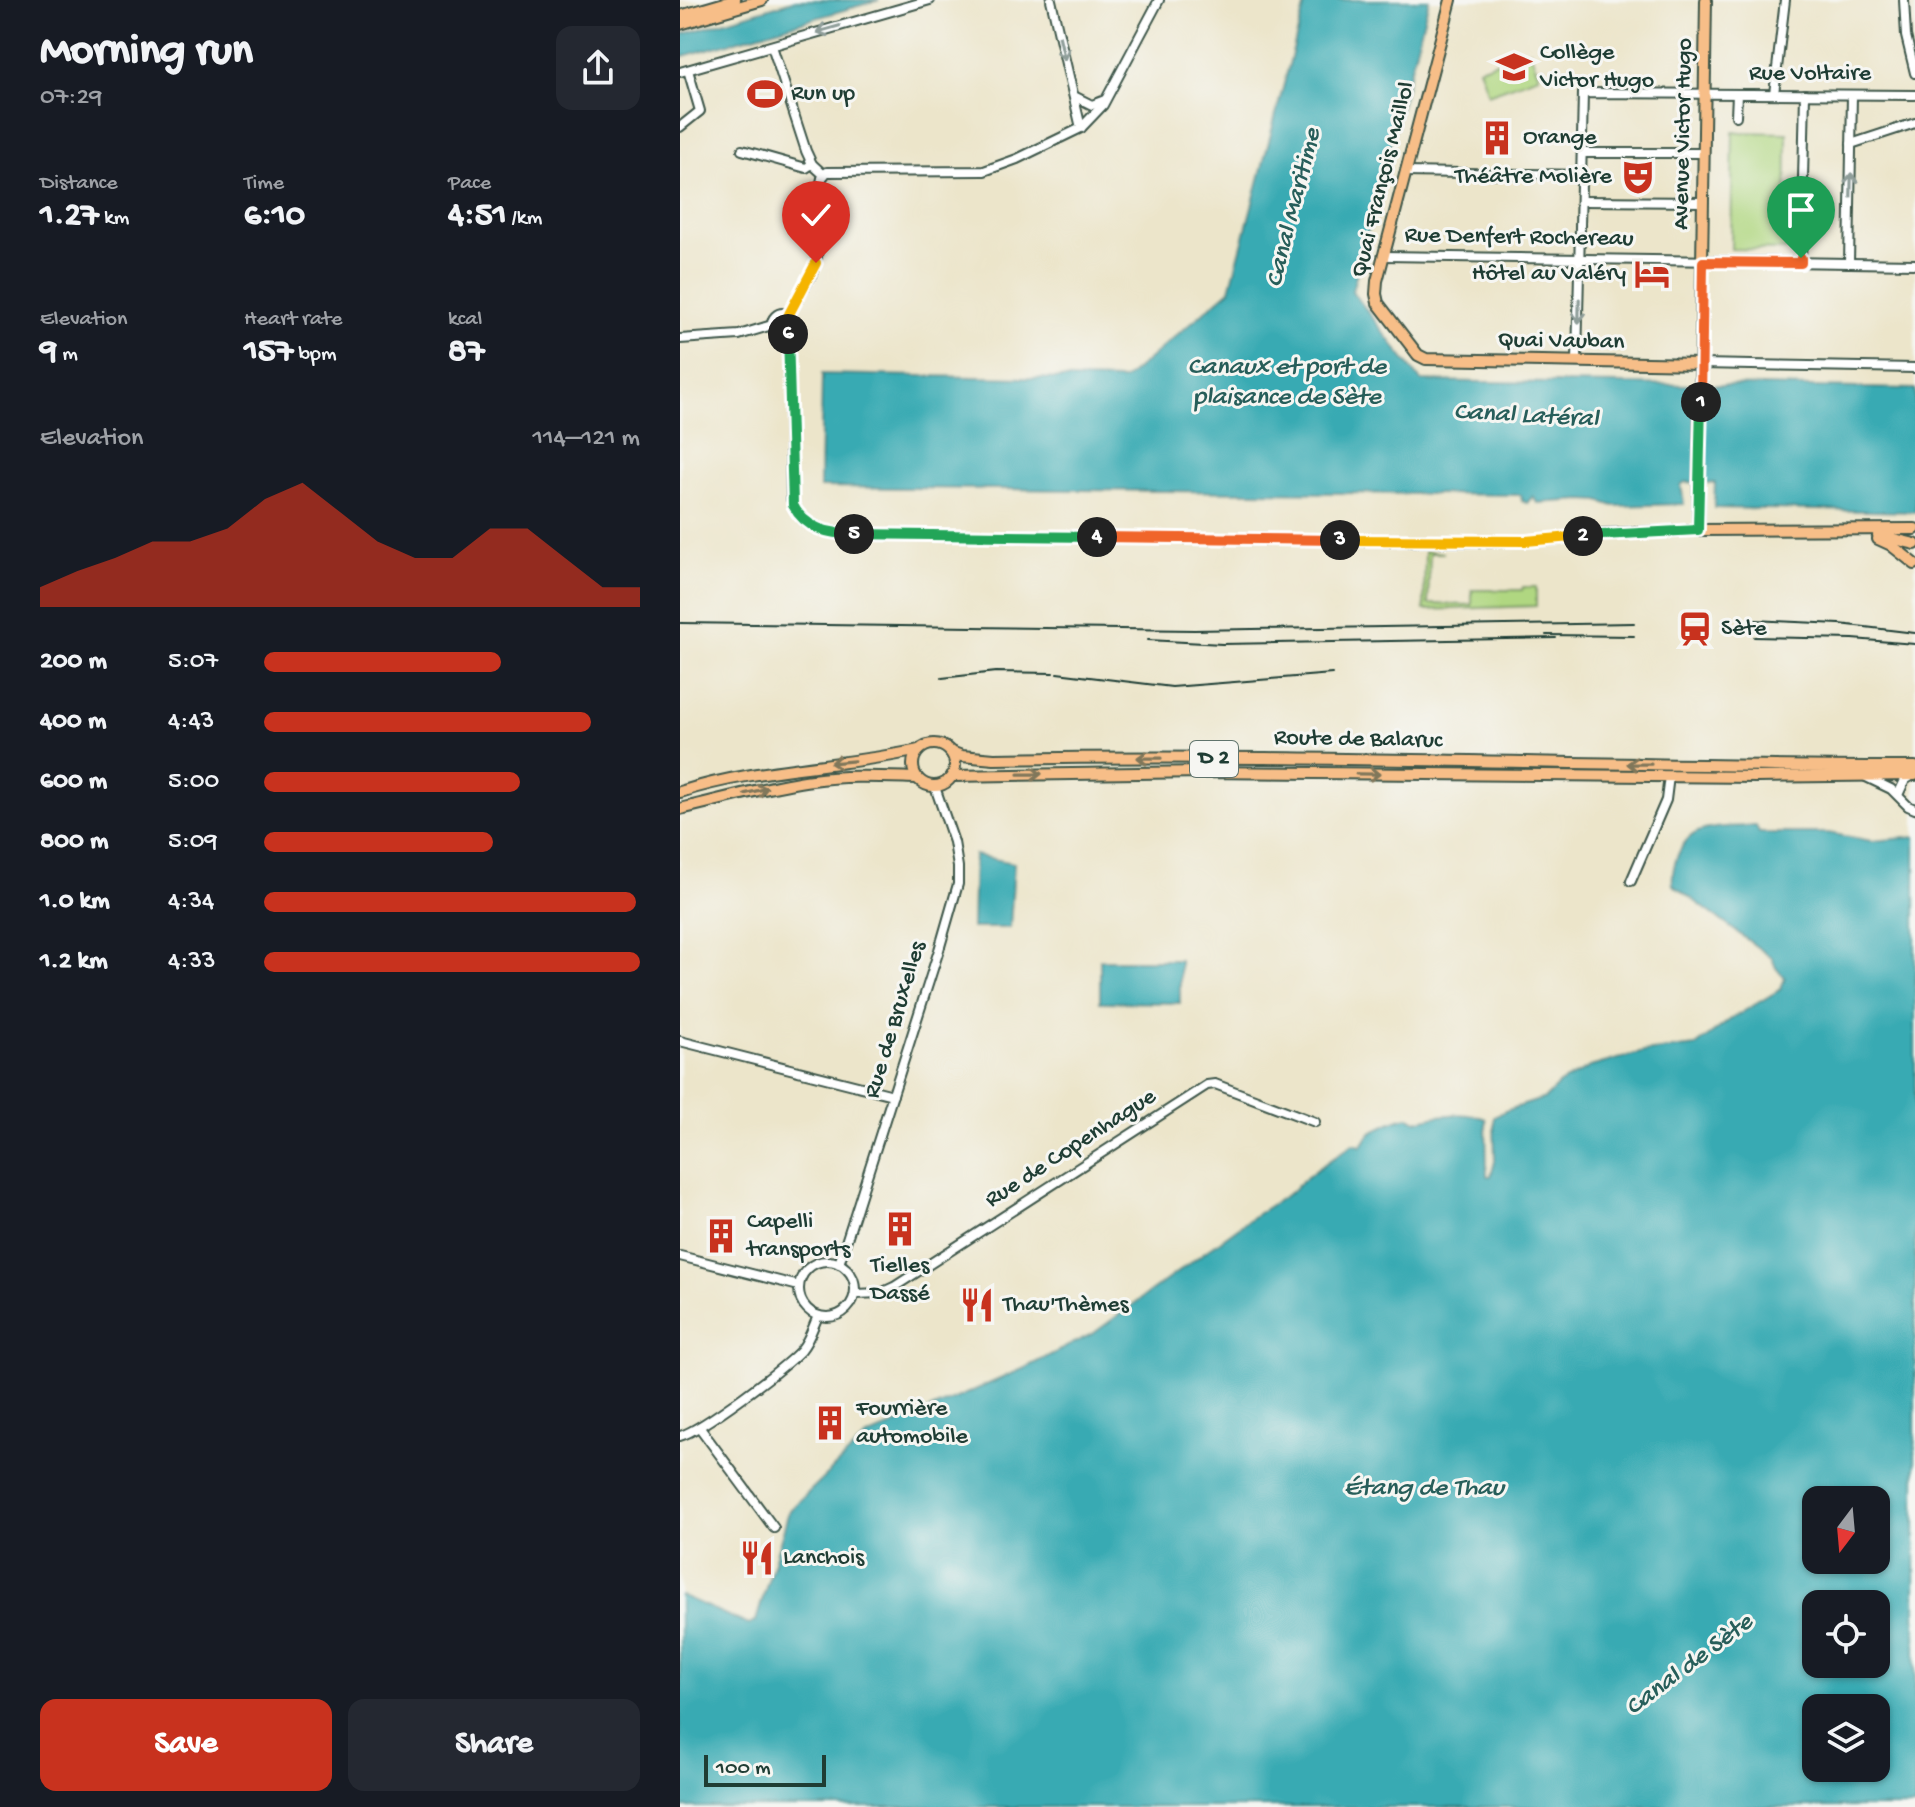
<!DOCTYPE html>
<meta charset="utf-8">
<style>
body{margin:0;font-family:"Gochi Hand",sans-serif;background:#242831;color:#f1f3f6;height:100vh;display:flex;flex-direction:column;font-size:30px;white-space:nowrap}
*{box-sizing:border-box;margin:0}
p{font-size:26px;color:#9ea1a6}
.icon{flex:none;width:44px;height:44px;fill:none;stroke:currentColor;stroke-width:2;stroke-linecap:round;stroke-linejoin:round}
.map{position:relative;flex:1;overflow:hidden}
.sheet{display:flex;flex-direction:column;background:#171b24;width:680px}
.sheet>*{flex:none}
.needle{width:52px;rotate:196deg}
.buttons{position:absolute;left:1122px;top:1486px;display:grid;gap:16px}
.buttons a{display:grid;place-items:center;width:88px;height:88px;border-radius:16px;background:#171b24;box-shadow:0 2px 6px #0004;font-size:40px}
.scale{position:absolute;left:24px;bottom:20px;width:122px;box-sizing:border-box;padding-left:8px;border:4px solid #1f3d34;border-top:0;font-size:22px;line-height:28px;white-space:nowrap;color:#1f3d34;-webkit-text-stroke:6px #f6f6f2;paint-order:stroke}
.pin{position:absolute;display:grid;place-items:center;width:68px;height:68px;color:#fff;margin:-82px -34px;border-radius:50% 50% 50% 0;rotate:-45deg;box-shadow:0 0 8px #0007}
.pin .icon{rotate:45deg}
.km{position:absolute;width:40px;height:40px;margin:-20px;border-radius:50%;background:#222;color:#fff;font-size:22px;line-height:40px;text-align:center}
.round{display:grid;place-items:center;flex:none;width:84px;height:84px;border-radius:16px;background:#242831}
.headline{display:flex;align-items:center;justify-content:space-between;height:136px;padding:0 40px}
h1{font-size:44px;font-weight:700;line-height:60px}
.stats{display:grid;grid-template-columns:repeat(3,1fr);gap:12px;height:136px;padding:8px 40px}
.stats div{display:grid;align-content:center}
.stats b{font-size:34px;font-weight:700}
.stats small{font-size:22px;font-weight:400}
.stats p{font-size:22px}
.chart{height:224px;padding:16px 40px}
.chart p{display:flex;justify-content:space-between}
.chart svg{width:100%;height:144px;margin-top:8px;fill:#c8321e;opacity:.7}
.action{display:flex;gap:16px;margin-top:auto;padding:16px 40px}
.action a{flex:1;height:92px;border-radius:16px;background:#c8321e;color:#fff;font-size:32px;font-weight:700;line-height:92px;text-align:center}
.action a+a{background:#242831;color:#f1f3f6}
ul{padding:0 40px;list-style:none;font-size:26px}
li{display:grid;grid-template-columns:128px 96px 1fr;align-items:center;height:60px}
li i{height:20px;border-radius:10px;background:#c8321e}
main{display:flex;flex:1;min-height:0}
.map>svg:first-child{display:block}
.green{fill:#b0d781;stroke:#688a5a;stroke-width:2}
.water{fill:#39aab3;stroke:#2c7474;stroke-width:2;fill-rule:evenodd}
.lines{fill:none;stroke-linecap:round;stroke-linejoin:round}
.minor-casing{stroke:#3e564a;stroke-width:12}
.major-casing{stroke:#3e564a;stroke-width:14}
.minor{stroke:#fff;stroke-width:8}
.major{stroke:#f7be88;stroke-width:10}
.rail{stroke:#1f3d34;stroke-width:2}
.oneway{stroke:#8f9e9a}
.oneway2{stroke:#80775a}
.split-1-casing{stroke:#fff;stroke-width:16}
.split-2-casing{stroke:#fff;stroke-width:16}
.split-3-casing{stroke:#fff;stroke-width:16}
.split-4-casing{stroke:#fff;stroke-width:16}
.split-5-casing{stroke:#fff;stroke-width:16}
.split-6-casing{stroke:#fff;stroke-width:16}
.split-7-casing{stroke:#fff;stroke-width:16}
.split-1{stroke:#f0652b;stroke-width:10}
.split-2{stroke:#22a559;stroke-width:10}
.split-3{stroke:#f5b400;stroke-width:10}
.split-4{stroke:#f0652b;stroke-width:10}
.split-5{stroke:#22a559;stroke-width:10}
.split-6{stroke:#22a559;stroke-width:10}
.split-7{stroke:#f5b400;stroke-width:10}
.labels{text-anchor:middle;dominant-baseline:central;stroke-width:6;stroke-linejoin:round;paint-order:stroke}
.shield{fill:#f6f6f2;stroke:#60746d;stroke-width:2}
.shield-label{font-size:22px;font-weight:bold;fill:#1f3d34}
.poi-label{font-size:24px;fill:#1f3d34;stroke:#f6f6f2;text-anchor:start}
.street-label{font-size:24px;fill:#1f3d34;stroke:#f6f6f2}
.water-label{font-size:26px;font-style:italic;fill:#275e5a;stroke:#f6f6f2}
</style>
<main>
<section class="sheet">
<div class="headline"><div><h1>Morning run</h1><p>07:29</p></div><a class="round"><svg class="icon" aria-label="share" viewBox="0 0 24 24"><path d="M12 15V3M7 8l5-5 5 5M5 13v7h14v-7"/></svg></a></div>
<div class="stats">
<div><p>Distance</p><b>1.27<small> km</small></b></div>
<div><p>Time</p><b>6:10</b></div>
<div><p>Pace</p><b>4:51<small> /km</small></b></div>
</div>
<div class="stats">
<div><p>Elevation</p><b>9<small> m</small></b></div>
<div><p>Heart rate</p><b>157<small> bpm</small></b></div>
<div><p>kcal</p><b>87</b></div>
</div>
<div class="chart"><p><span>Elevation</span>114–121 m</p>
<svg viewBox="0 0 160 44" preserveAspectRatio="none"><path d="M0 44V38L10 33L20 29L30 24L40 24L50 20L60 11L70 6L80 15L90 24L100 29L110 29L120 20L130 20L140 29L150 38L160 38V44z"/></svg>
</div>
<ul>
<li><b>200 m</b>5:07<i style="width:63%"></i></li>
<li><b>400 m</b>4:43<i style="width:87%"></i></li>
<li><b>600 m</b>5:00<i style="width:68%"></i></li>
<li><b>800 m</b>5:09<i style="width:61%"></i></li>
<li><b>1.0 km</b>4:34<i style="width:99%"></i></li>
<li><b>1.2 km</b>4:33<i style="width:100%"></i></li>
</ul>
<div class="action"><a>Save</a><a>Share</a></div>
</section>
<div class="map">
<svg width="1235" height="1807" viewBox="0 0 1235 1807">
<rect width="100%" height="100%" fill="#f6f6f2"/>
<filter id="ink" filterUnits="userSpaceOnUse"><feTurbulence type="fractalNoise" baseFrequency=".0125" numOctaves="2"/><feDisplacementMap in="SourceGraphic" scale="16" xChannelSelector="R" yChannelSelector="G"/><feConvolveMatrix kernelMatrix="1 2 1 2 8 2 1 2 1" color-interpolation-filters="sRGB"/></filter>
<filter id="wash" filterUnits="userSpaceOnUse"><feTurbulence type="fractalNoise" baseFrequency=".006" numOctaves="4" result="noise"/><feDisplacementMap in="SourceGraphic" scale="32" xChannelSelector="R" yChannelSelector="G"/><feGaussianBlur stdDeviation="1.8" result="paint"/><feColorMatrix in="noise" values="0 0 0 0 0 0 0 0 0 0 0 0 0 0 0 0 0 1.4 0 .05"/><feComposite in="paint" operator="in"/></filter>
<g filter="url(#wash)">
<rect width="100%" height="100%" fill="#ece5ca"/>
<g class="green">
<polygon points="850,51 859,76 808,94 799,68"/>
<polygon points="1053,132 1107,133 1106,250 1051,249"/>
<polygon points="745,551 764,553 750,553 748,604 792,605 792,590 842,590 843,587 856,587 856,606 744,610"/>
</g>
<g class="water">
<polygon points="116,0 199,0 0,57 0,35"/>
<polygon points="626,0 749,0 672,291 741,381 1011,385 1012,408 1030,408 1031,385 1235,389 1235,512 1034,508 1035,483 1005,482 1001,485 1004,504 934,506 919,501 903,500 857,503 853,496 847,503 842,501 841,495 140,487 142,374 444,380 550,290"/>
<path d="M1067,826H1076L1079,833H1148L1192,841L1235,837V1807H0V1595L69,1625L76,1621L109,1511L185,1438L345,1368L414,1333L577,1214L614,1190C621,1178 660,1154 673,1144L681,1146C685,1143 686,1138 689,1135C696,1129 720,1117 729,1117L737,1121C756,1115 787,1111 806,1119L807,1176H811L815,1161L814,1117L825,1111L865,1098L879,1084L910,1067L963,1052L1016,1046L1051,1019L1101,989L1105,978L1096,968L1092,958L993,885C991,866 1001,837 1021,831C1035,826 1053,827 1067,826ZM1136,1500H1196V1560H1136ZM1136,1604H1196V1664H1136ZM1136,1708H1196V1768H1136Z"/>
<polygon points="294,855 334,863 330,928 292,928"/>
<polygon points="420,960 500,960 500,1003 420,1002"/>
</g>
</g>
<g filter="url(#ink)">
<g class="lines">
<g class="minor-casing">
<g id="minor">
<polyline points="371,0 401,128"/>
<polyline points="1224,0 1226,36 1235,73"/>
<polyline points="92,46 126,151 132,164 144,175"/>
<polyline points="0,72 250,0"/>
<polyline points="1094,94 1105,0"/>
<polyline points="394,96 412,105 425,100"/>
<polyline points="1056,116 1057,94"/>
<polyline points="0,127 20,111 8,70"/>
<polyline points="1171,144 1235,123"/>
<polyline points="62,150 126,168 132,164"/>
<polyline points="902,153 1024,153"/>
<polyline points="725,172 902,175"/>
<polyline points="901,201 1023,202"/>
<polyline points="704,256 1235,264"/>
<polyline points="1121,263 1125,94"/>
<polyline points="1169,263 1172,95"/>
<circle cx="103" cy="324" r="11"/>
<polyline points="109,314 132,274 137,258 140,187 142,178 147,172 304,171 337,159 401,128 423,105 479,0"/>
<path d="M108,333L111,499C119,524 139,530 163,534L788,542L869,540L923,533L1018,530"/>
<polyline points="0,339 59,335 92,325"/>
<polyline points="897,362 903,93 1235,95"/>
<polyline points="1021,364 1235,368"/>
<polyline points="1186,777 1211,789 1228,806 1235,809"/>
<polyline points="1218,795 1225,780 1233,775"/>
<polyline points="951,881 986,800 989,776"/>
<polyline points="0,1041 213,1095"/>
<polyline points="0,1256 119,1286"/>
<circle cx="147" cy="1289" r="28"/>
<polyline points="159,1264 259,950 278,884 278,867 274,842 255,787"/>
<polyline points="175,1294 201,1293 214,1287 527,1085 535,1084 635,1122"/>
<polyline points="20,1428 94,1528"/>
<path d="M0,1436C22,1430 104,1368 121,1350C129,1341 133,1327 138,1316"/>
</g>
</g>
<g class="major-casing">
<g id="major">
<polyline points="771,0 697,281 696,294 698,303 738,355 746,359 1021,364"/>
<polyline points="1026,0 1018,530 1235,529"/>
<polyline points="0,16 55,0"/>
<polyline points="0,24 82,0"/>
<polyline points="1198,535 1235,544"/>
<polyline points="1198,539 1211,545 1235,564"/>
<circle cx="254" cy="765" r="21"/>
<path d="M271,752L282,756L314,759C621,753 928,767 1235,767"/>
<polyline points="272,776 523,772 1077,777 1235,775"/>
<path d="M0,792C78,767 160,767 239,750"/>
<path d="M0,809C44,799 87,786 132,780C167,775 202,777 237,778"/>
</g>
</g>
<use href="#minor" class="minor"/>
<use href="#major" class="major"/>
<g class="rail">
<polyline points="1074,620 1160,624 1235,633"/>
<polyline points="0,623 514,630 954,623"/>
<polyline points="866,635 954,636"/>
<polyline points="1074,637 1173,639 1235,644"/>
<polyline points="468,640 542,644 876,638"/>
<polyline points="377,673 492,687 652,674"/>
<polyline points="262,678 316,672 373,673"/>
</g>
</g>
<defs><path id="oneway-shaft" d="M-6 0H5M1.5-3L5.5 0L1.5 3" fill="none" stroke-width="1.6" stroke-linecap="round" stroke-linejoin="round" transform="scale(2)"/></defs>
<g class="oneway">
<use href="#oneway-shaft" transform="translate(148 29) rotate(164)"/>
<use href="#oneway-shaft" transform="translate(382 48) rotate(77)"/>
<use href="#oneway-shaft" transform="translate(1171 185) rotate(-89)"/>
<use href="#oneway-shaft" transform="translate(899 311) rotate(91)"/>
</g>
<g class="oneway2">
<use href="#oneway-shaft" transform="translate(469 758) rotate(-179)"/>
<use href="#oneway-shaft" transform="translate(162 762) rotate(175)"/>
<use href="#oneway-shaft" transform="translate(959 764) rotate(-179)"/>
<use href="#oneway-shaft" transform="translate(350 774) rotate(-1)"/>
<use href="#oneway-shaft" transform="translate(688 774) rotate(1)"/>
<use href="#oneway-shaft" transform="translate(76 791) rotate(-14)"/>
</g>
</g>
<g class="lines" filter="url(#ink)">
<g class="split-1-casing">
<polyline id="split-1" points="1021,402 1023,262 1121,263 1121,258"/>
</g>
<g class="split-2-casing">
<polyline id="split-2" points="903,536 1018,530 1021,402"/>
</g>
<g class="split-3-casing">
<polyline id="split-3" points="660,540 846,541 903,536"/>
</g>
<g class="split-4-casing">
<polyline id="split-4" points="417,537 660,540"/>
</g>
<g class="split-5-casing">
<polyline id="split-5" points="174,534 417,537"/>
</g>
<g class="split-6-casing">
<path id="split-6" d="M108,334L113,505C125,529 149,534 174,534"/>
</g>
<g class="split-7-casing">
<polyline id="split-7" points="108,334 114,326 109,314 136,263"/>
</g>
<use href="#split-1" class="split-1"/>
<use href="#split-2" class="split-2"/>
<use href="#split-3" class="split-3"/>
<use href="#split-4" class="split-4"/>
<use href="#split-5" class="split-5"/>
<use href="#split-6" class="split-6"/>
<use href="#split-7" class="split-7"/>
</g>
<defs>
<g id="school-bare" transform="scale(2.76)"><path d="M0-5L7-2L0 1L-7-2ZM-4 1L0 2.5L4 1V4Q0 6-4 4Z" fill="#c8321e" stroke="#f6f6f2" stroke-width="2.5" paint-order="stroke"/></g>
<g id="stadium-bare" transform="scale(2.76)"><path d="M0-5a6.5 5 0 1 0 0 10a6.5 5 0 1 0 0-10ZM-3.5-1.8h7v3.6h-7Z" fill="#c8321e" stroke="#f6f6f2" stroke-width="2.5" paint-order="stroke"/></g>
<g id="building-bare" transform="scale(2.76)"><path d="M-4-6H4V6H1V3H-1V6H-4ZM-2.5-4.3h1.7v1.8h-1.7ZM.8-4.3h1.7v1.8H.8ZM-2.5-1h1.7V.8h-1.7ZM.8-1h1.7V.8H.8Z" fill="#c8321e" stroke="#f6f6f2" stroke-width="2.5" paint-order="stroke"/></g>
<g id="theatre-bare" transform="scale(2.76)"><path d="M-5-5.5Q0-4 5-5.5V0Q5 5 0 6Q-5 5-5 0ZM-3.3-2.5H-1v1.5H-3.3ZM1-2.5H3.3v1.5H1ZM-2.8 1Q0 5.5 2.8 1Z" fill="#c8321e" stroke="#f6f6f2" stroke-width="2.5" paint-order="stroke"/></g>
<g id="hotel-bare" transform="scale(2.76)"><path d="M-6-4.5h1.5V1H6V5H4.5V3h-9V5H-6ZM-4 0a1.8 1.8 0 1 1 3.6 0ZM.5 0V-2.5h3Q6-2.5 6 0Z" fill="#c8321e" stroke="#f6f6f2" stroke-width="2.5" paint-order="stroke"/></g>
<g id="station-bare" transform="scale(2.76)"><path d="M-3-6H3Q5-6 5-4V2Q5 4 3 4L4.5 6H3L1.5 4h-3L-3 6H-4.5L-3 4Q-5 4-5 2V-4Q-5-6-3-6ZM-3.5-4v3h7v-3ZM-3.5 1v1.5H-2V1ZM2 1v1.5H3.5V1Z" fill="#c8321e" stroke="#f6f6f2" stroke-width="2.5" paint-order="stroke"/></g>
<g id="restaurant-bare" transform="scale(2.76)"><path d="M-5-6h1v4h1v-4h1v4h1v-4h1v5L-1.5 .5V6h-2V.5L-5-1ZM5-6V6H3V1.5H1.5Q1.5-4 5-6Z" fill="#c8321e" stroke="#f6f6f2" stroke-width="2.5" paint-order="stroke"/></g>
</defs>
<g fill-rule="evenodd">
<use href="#school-bare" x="834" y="67"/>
<use href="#stadium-bare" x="85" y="94"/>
<use href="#building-bare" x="817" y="138"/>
<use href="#theatre-bare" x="958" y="177"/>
<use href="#hotel-bare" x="972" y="274"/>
<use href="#station-bare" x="1015" y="629"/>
<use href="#building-bare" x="220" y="1229"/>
<use href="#building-bare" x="41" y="1236"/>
<use href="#restaurant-bare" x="297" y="1305"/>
<use href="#building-bare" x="150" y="1423"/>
<use href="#restaurant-bare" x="77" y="1558"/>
</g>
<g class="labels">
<rect class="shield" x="510" y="741" width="48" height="36" rx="6"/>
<g class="shield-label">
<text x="534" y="759">D 2</text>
</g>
<g class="poi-label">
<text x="860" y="53">Collège<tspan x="860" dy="28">Victor Hugo</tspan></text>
<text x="111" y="94">Run up</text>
<text x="843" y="138">Orange</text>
<text x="932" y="177" text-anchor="end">Théâtre Molière</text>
<text x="946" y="274" text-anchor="end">Hôtel au Valéry</text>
<text x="1041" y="629">Sète</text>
<text x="67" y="1222">Capelli<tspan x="67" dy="28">transports</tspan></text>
<text x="220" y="1266" text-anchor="middle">Tielles<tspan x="220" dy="28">Dassé</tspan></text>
<text x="323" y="1305">Thau'Thèmes</text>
<text x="176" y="1409">Fourrière<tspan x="176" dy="28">automobile</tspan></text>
<text x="103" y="1558">Lanchois</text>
</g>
<g class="street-label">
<text x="1130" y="74">Rue Voltaire</text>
<text transform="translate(1004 134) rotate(-89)">Avenue Victor Hugo</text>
<text transform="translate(704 180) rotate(-76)">Quai François Maillol</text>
<text transform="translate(839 238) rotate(1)">Rue Denfert Rochereau</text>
<text transform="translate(881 342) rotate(1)">Quai Vauban</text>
<text transform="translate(678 740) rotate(1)">Route de Balaruc</text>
<text transform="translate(216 1020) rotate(-73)">Rue de Bruxelles</text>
<text transform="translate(391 1149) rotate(-33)">Rue de Copenhague</text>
</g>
<g class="water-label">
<text transform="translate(615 208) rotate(-76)">Canal Maritime</text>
<text x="607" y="368">Canaux et port de<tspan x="607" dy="30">plaisance de Sète</tspan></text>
<text transform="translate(846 417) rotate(3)">Canal Latéral</text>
<text x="744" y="1489">Étang de Thau</text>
<text transform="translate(1010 1666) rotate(-37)">Canal de Sète</text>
</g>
</g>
</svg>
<div class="buttons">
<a><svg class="needle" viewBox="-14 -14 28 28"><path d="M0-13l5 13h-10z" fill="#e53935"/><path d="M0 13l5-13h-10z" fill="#9ea1a6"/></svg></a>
<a><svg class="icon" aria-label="locate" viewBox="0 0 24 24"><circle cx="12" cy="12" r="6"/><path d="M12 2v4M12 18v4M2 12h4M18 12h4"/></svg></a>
<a><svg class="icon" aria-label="layers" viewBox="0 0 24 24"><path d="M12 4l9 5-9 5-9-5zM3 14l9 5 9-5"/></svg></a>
</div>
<div class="scale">100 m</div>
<div class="pin" style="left:1121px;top:258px;background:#1e9e55"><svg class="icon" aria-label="arrive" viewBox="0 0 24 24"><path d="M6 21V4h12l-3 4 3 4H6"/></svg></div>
<div class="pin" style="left:136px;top:263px;background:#d93025"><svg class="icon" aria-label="check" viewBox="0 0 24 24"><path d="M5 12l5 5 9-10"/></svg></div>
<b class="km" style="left:1021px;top:402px">1</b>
<b class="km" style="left:903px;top:536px">2</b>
<b class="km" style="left:660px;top:540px">3</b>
<b class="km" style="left:417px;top:537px">4</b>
<b class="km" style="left:174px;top:534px">5</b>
<b class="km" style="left:108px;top:334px">6</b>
</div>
</main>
